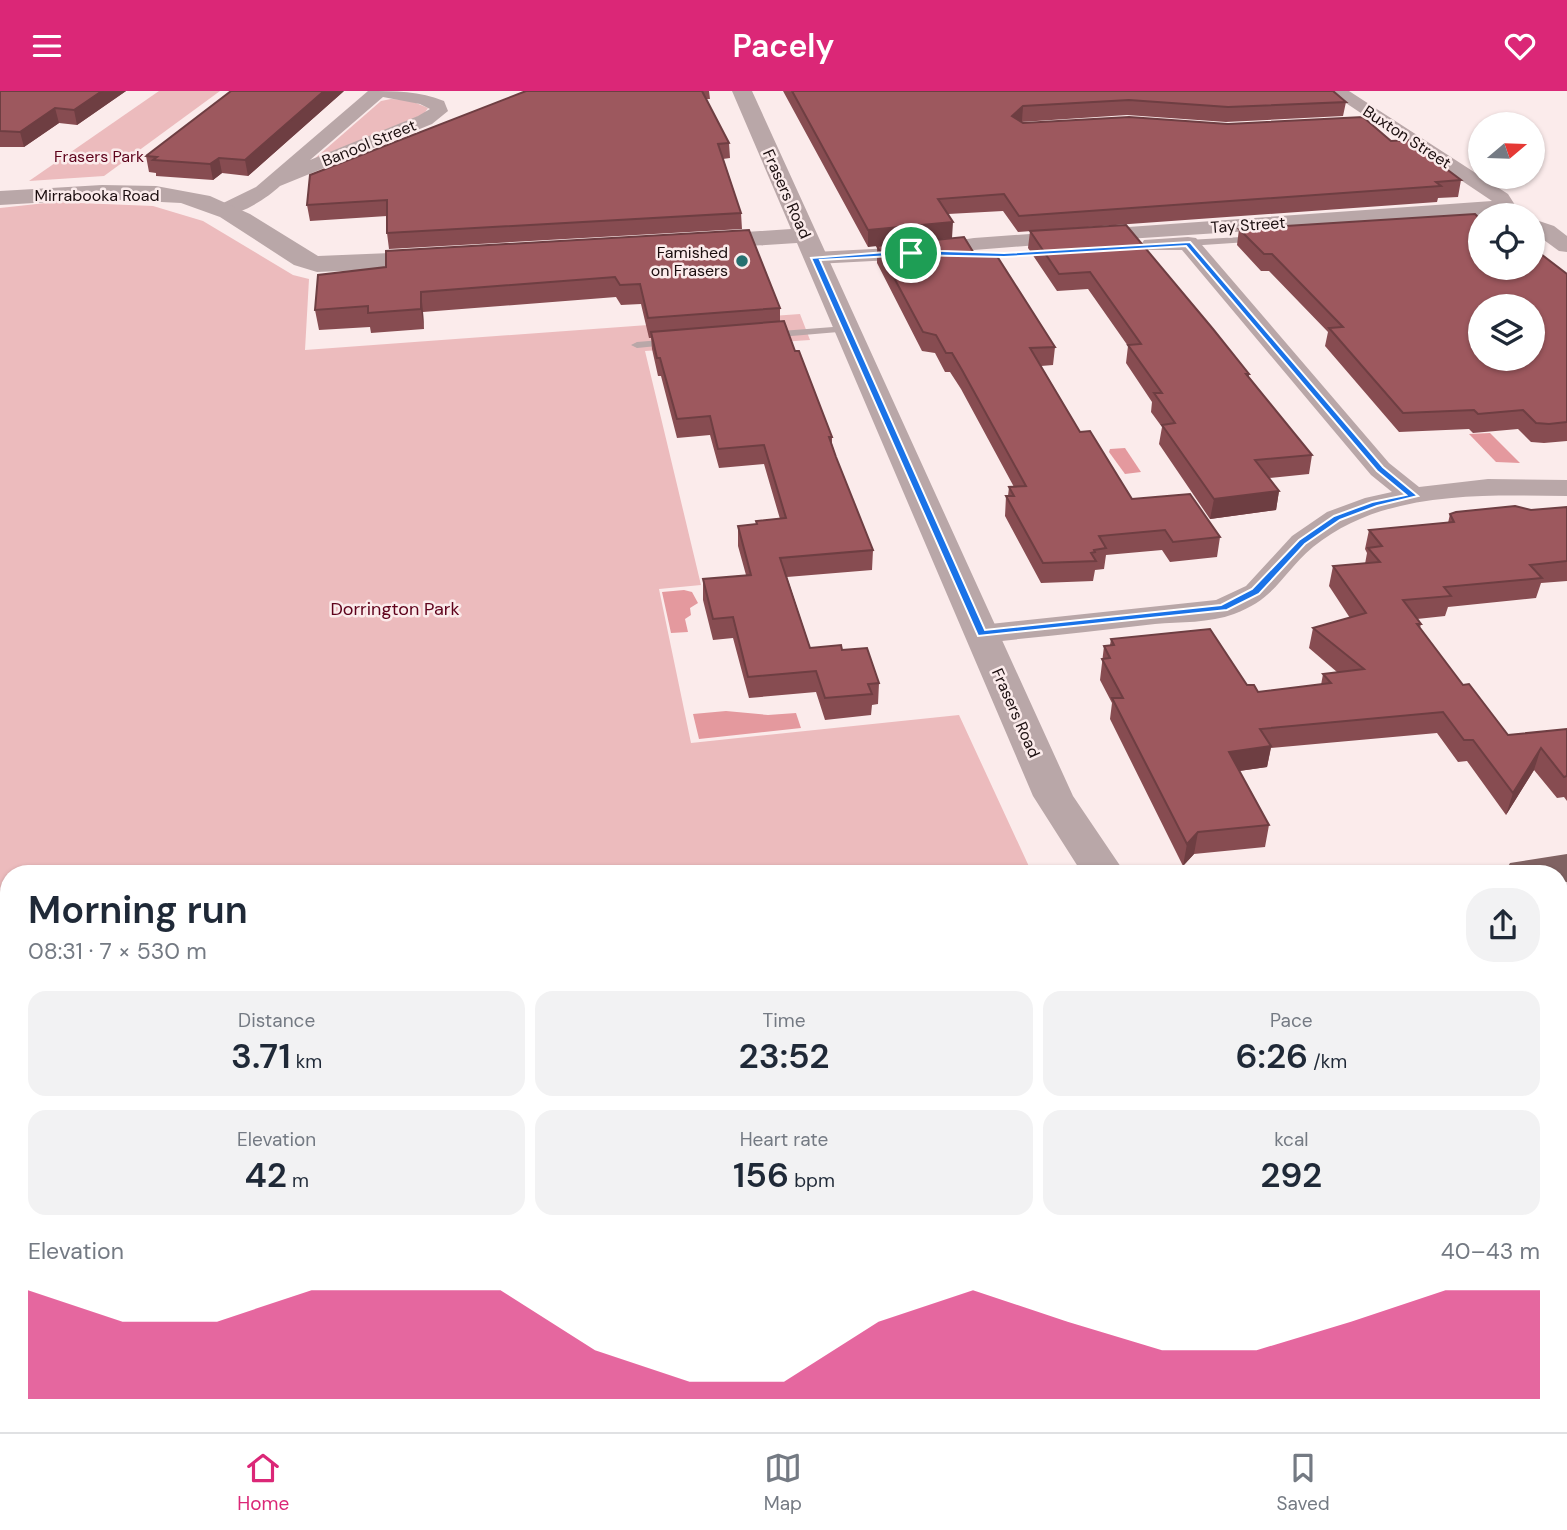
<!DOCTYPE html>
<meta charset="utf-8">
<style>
body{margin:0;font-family:"DM Sans",sans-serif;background:#f2f2f3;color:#1f2937;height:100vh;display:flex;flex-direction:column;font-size:26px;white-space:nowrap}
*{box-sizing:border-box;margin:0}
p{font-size:23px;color:#747a83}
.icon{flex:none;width:38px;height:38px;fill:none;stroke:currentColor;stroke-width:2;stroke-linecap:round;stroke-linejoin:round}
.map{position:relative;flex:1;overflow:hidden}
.sheet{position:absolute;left:0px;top:774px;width:1568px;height:569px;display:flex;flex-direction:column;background:#fff;border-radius:28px 28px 0 0;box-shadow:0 2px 5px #0004}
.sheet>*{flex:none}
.needle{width:46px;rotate:71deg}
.fabs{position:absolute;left:1468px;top:21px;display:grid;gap:14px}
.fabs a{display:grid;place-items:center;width:77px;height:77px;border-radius:50%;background:#fff;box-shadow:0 2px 5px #0004;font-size:35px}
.pin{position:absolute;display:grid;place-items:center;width:60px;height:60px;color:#fff;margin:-30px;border:4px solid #fff;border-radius:50%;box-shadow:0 2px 7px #0007}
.round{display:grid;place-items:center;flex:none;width:74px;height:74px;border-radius:28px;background:#f2f2f3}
.headline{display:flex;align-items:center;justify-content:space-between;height:119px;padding:0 28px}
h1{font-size:38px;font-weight:600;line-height:52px}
.metrics{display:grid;grid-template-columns:repeat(3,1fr);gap:10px;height:119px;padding:7px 28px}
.metrics div{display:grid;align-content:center;border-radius:18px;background:#f2f2f3;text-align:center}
.metrics b{font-size:35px;font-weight:600}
.metrics small{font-size:19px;font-weight:400}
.metrics p{font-size:19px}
.chart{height:196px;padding:14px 28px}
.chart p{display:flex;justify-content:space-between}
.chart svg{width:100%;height:126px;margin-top:7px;fill:#db2777;opacity:.7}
header{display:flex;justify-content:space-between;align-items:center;height:91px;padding:0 28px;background:#db2777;color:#fff;font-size:32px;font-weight:600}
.menu{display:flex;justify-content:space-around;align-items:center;height:98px;border-top:2px solid #e0e1e3;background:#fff;font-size:19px;color:#747a83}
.menu a{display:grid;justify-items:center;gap:4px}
.menu .selected{color:#db2777}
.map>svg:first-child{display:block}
.green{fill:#ecbbbd}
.water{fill:#e4999e}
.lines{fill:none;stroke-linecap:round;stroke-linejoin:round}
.stream{fill:#e4999e;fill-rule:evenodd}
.service{fill:#b9a7a8;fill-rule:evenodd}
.minor{fill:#b9a7a8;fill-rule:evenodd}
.tertiary{fill:#b9a7a8;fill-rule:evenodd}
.trunk{fill:#806262;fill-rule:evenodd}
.wall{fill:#874c51}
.shaded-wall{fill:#6e3e42}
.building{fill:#9d585e;stroke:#6e3e42;stroke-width:2;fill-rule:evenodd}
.route{fill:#1a73e8;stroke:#fff;stroke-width:2;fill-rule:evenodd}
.poi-dot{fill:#257070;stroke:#fbebeb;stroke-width:2.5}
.labels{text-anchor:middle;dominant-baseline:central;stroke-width:5;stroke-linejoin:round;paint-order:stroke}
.far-street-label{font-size:16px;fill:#1b0e0f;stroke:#fbebeb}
.far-park-label{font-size:16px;fill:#5e021b;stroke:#fbebeb}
.far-poi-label{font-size:16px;fill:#1b0e0f;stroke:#fbebeb;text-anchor:end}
.park-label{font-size:18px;fill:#5e021b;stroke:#fbebeb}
</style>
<header><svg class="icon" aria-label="menu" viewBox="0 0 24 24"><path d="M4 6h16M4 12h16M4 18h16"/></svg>Pacely<svg class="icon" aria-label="heart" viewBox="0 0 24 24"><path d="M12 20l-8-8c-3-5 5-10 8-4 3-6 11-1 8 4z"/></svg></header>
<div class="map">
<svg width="1567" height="1341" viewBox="0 0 1567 1341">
<rect width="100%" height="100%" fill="#fbebeb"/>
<g class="green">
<polygon points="159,0 220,0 104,85 29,90"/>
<polygon points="391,8 409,9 428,17 424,23 312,70 381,10"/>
<polygon points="55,111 153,115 203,130 293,184 309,188 305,259 800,223 810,249 645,260 701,494 659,498 691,652 959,624 1032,782 9,782 9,1173 0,1167 0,117"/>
<polygon points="256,1334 1096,1334 1097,1341 267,1341"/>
</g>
<g class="water">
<polygon points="1490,342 1520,372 1496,371 1469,343"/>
<polygon points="1125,357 1141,381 1125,383 1109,361 1110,358"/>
<polygon points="684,499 692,501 698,512 690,517 691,524 685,528 688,541 671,542 662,501"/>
<polygon points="726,620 768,624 796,622 801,637 699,648 693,623"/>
</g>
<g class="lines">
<g class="stream">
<polygon points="0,924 9,926 9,936 0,934"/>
<polygon points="618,1334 636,1334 639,1341 621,1341"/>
</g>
<g class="service">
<polygon points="1259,145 1263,146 1263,150 1188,155 1183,152 1188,149"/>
<polygon points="846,235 850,236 850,240 768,247 762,244 768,241"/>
<polygon points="673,248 677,249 677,253 637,257 631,254 637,251"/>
</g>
<g class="minor">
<path d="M368,0C395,0 420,0 444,10L448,20L432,33L280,95C266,108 236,128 217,123L214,119L217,115L256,96ZM383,6L420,13L430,18L418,25L310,69Z"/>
<polygon points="1328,0 1349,0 1508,103 1515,114 1512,118 1480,125 1051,153 974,159 911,168 815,173 807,172 804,167 807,162 815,161 911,156 974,147 1492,110"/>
<polygon points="1533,128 1554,135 1567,145 1567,161 1559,160 1533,141"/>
<path d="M1188,146L1196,147L1389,372L1419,396L1488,388L1567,389V405C1482,404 1383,399 1313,456C1282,482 1277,507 1234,523C1210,532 1180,531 1155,533C1097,540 1039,546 981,552L970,549L966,543L970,537L981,534L1216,509L1246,495L1292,445L1327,421L1365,407L1392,401L1371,384L1182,159H1144L1141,154L1144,149Z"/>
<polygon points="1559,1001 1567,1004 1567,1050 1559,1048"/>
<polygon points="0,1199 9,1203 9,1245 0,1241"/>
<polygon points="147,1334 203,1334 206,1341 150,1341"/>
<polygon points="1481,1334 1541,1334 1544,1341 1484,1341"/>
</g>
<g class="tertiary">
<polygon points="732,0 752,0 1073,705 1125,782 1082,782 1033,705 797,152 701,158 692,156 689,151 692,146 701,144 791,138"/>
<polygon points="102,94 156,95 210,105 250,123 318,165 439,160 448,163 452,168 448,173 439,176 317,181 294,174 220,126 181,112 102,108 0,114 0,100"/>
</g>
<g class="trunk">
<polygon points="1567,763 1567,791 1559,792 1559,782 1504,782 1510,772"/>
<polygon points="1567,804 1567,832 1559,834 1559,805"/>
<polygon points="1121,1334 1177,1334 1178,1341 1122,1341"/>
<polygon points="1191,1334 1247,1334 1248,1341 1192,1341"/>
</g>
</g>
<g class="wall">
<polygon points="0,0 126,0 77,34 59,32 24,56 0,56"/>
<polygon points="344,0 248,85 222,82 213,89 156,85 156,82 149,81 146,65"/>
<polygon points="526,0 709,0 710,8 706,8 729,52 730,67 723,68 741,122 742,138 389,158 387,142 387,125 310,130 307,114"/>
<polygon points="783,0 1333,0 1346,11 1343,25 1226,31 1127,24 1021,31 1023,32 1391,50 1461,89 1458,106 1438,107 1437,111 1018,141 1003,120 948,123 868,156"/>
<polygon points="1239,138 1480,177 1567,183 1567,350 1544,352 1531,351 1518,338 1473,342 1469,338 1399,341 1325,255 1328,241 1269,180 1261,180 1237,154"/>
<polygon points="749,139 780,217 780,230 795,260 832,346 832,353 836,366 873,459 872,479 787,486 810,557 842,559 879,592 878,613 872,614 871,624 825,629 816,601 749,607 733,547 713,549 703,509 703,488 746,484 738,455 738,435 756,434 756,430 780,428 764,373 719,377 710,344 677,347 661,285 658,285 652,258 651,247 649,247 641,213 621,214 616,206 423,221 424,238 371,242 370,236 319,239 315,219"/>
<polygon points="1030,140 1249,283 1249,286 1312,364 1309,383 1269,387 1279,400 1276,419 1210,428 1159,353 1162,336 1151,321 1152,311 1126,272 1128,255 1088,198 1057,200 1028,157"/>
<polygon points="877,155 975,164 1055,256 1053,274 1041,275 1080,341 1132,408 1220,446 1217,466 1170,471 1162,459 1106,464 1104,478 1095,479 1093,490 1041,492 1005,425 1006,405 1008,405 1009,396 1014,396 961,298 950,281 945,281 935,262 922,260 877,172"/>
<polygon points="1567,416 1567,490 1541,492 1536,507 1448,516 1445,525 1417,528 1421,533 1420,537 1463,594 1508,644 1567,638 1567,710 1564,706 1557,707 1534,679 1506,724 1467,670 1458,671 1437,642 1271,657 1267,676 1239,680 1269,734 1265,756 1194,763 1183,775 1110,628 1112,612 1100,589 1104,555 1110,554 1111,548 1247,594 1258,601 1321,594 1323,583 1337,581 1309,557 1313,537 1350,527 1329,495 1333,475 1365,473 1367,462 1365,458 1369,439 1448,432 1450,423 1531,419"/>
</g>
<g class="shaded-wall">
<polygon points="102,0 126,0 77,34 74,19"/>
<polygon points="324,0 344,0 248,85 245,69"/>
<polygon points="1023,15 1022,30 1011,40 1012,25"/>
<polygon points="55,17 59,32 24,56 20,41"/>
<polygon points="219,67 222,82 213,89 210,73"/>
<polygon points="953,131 952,147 868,156 868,139"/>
<polygon points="421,201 423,221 424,238 421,218"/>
<polygon points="1279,400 1276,419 1210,428 1214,408"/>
<polygon points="1271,655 1267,676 1225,682 1229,661"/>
<polygon points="1541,657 1534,679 1506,724 1513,702"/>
<polygon points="1198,741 1194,763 1183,775 1187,753"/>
</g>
<g class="building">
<polygon points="0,0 102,0 74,19 55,17 20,41 0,40"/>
<polygon points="231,0 324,0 245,69 219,67 210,73 153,69 157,66 146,65"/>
<polygon points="526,0 702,0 729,52 718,53 741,122 387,142 387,109 307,114 310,84"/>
<polygon points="792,0 1333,0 1346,11 1228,16 1129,9 1023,15 1012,25 1023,32 1129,26 1228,33 1363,26 1391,50 1408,49 1461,89 1436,91 1441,95 1019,125 1004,103 938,108 953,131 868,139"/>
<path d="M1475,123L1480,128V177H1533V157L1567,183V331L1549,333L1536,332L1523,319L1478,323L1474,319L1403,322L1329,237L1343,236L1272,163H1264L1239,138ZM1480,215H1533V268H1480Z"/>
<polygon points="1126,134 1213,238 1249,283 1246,283 1312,364 1255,369 1279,400 1214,408 1162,334 1175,332 1154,302 1162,302 1128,254 1141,253 1090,181 1059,183 1030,140"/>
<polygon points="749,139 780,217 648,227 640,193 620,194 615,186 421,201 421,218 368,222 368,215 315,219 318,184 386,176 386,160"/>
<polygon points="964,146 975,164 995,162 1055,256 1030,257 1080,341 1090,340 1132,408 1190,403 1220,446 1173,451 1165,439 1099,445 1106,457 1094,459 1095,461 1091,462 1096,470 1043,472 1006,405 1014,405 1009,396 1026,395 962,279 952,262 946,262 936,244 923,241 877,155"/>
<polygon points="784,230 795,260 799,260 832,346 829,346 836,366 873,459 780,467 810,557 841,554 842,559 867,557 879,592 868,593 872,603 825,607 816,580 748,586 733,526 713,528 703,488 751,484 738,435 757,433 756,430 786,427 764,354 718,358 710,325 677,328 660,267 657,267 651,241"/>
<polygon points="1515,415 1531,419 1567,416 1567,470 1530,474 1542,487 1444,496 1451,505 1403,509 1421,533 1417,533 1463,594 1469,593 1508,644 1567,638 1567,685 1564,686 1541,657 1513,702 1473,649 1464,649 1443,621 1260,638 1271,655 1229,661 1269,734 1198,741 1187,753 1112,607 1123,607 1102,568 1110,567 1104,555 1114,554 1111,548 1210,538 1247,594 1254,594 1258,601 1331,592 1323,583 1364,578 1313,537 1366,522 1333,475 1380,471 1368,457 1382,455 1369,439 1454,431 1450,423 1456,421"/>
</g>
<path class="route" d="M1190,151L1383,376L1418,405L1377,415L1340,429L1305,453L1259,503L1227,519L978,545L811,167L911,159L1004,162ZM1186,155L1377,380L1406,404L1372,411L1334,425L1299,449L1252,498L1221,514L985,539L820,169L911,164L1004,166Z"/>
<circle class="poi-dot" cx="742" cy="170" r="7"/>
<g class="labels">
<g class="far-street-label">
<text transform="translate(1407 46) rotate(33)">Buxton Street</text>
<text transform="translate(369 52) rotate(-22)">Banool Street</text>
<text transform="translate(787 103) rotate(66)">Frasers Road</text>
<text x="97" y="104">Mirrabooka Road</text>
<text transform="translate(1248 134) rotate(-4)">Tay Street</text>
<text transform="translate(1016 622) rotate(66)">Frasers Road</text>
</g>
<g class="far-park-label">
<text x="99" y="65">Frasers Park</text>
</g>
<g class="far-poi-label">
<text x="728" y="161">Famished<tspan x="728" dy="18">on Frasers</tspan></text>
</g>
<g class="park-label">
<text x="395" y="518">Dorrington Park</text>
</g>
</g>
</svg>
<div class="fabs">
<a><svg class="needle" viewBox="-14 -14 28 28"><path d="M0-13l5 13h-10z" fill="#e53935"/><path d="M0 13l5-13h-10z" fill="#747a83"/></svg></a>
<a><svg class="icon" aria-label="locate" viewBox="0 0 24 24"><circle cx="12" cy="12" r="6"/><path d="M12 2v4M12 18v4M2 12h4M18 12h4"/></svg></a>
<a><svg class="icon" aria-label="layers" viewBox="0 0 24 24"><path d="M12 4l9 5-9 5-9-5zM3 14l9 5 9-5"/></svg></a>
</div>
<div class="pin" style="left:911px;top:162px;background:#1e9e55"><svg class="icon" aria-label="arrive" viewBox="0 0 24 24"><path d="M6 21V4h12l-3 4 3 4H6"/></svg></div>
<section class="sheet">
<div class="headline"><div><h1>Morning run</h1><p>08:31 · 7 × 530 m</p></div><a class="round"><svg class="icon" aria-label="share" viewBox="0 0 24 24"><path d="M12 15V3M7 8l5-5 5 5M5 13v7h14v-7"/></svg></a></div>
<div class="metrics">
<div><p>Distance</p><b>3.71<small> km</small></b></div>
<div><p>Time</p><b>23:52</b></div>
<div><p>Pace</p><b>6:26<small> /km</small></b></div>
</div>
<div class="metrics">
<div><p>Elevation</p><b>42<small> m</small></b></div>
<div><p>Heart rate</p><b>156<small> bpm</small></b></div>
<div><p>kcal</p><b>292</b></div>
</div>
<div class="chart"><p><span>Elevation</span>40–43 m</p>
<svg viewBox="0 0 160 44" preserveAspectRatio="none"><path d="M0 44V6L10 17L20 17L30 6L40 6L50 6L60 27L70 38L80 38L90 17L100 6L110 17L120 27L130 27L140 17L150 6L160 6V44z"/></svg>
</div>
</section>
</div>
<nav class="menu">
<a class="selected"><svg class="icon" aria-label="home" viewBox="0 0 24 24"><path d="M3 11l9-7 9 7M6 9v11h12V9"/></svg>Home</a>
<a><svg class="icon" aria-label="map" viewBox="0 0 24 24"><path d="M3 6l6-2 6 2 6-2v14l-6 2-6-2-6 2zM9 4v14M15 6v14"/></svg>Map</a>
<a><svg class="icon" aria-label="saved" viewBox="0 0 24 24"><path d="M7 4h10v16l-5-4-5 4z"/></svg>Saved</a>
</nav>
